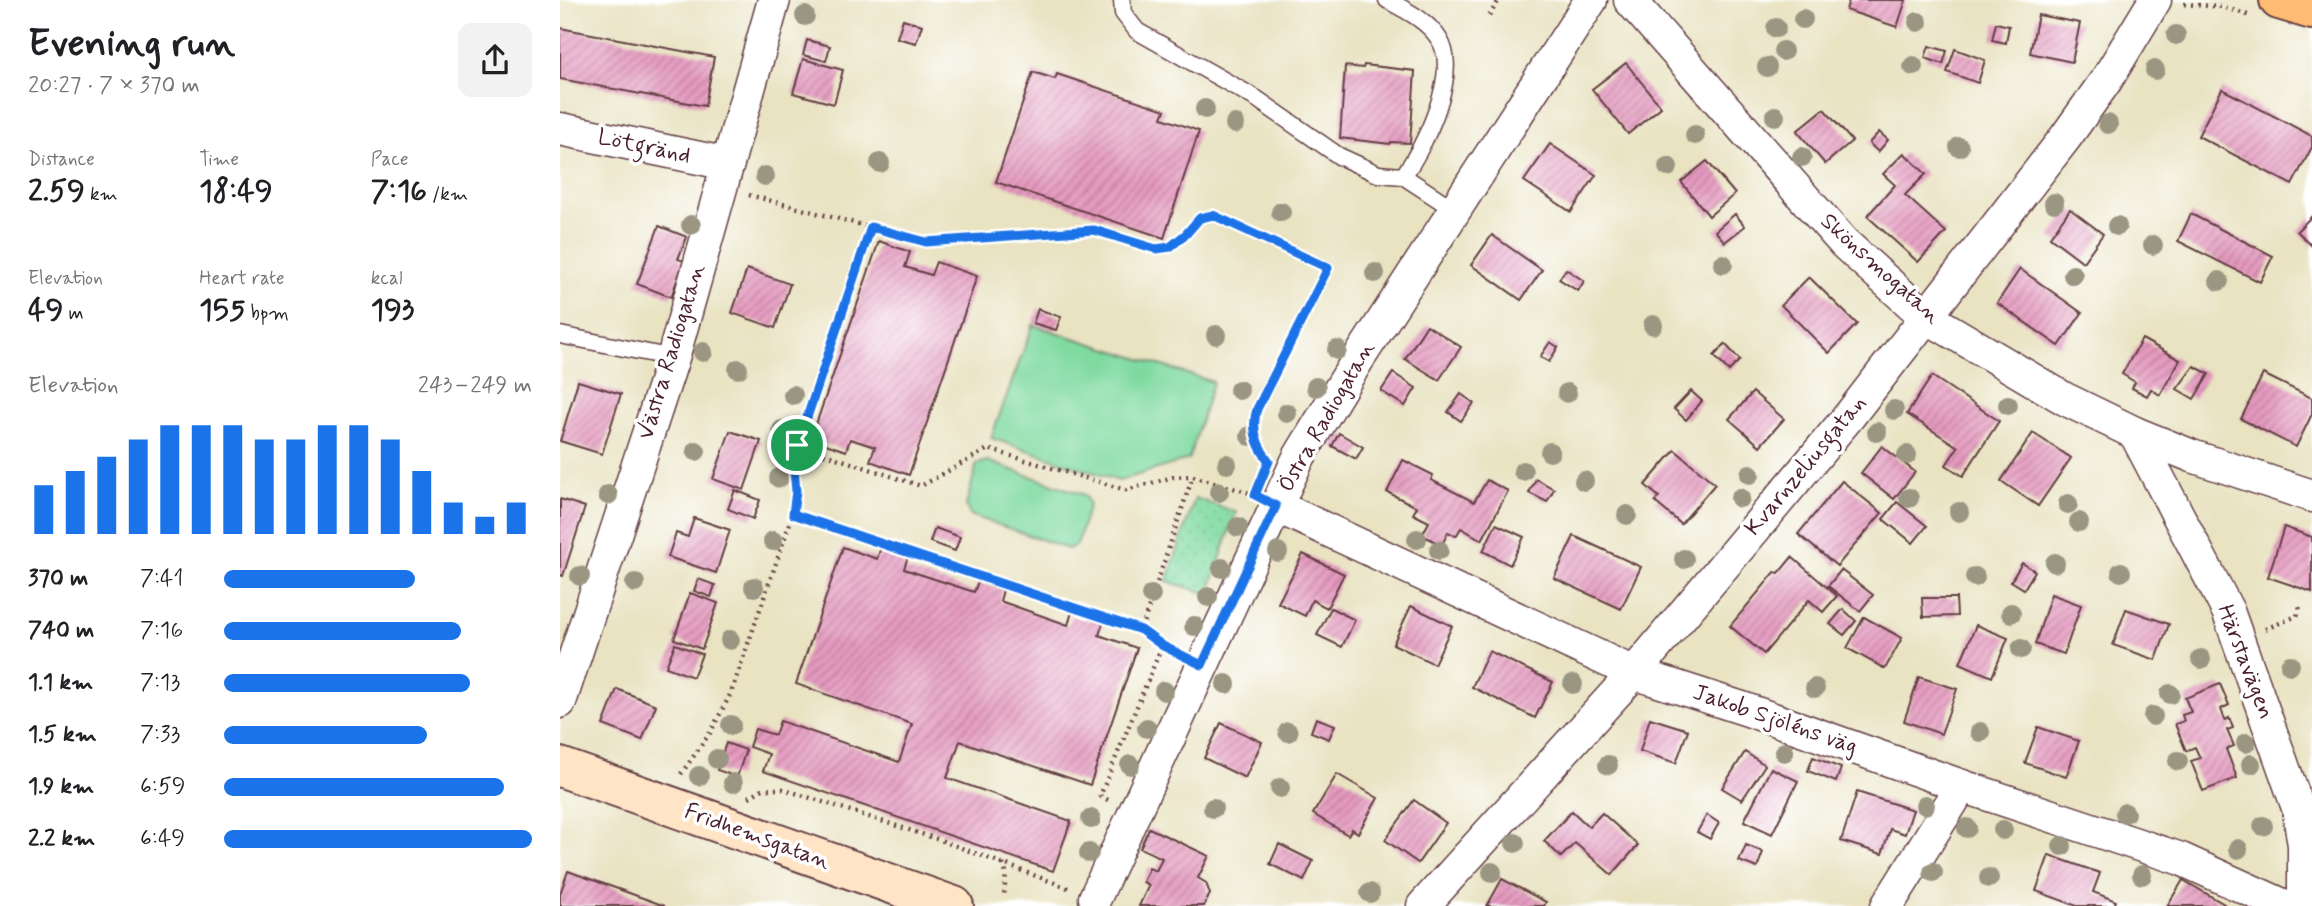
<!DOCTYPE html>
<meta charset="utf-8">
<style>
body{margin:0;font-family:Mynerve,sans-serif;background:#f2f2f2;color:#202124;height:100vh;display:flex;flex-direction:column;font-size:26px;white-space:nowrap}
*{box-sizing:border-box;margin:0}
p{font-size:23px;color:#757577}
.icon{flex:none;width:38px;height:38px;fill:none;stroke:currentColor;stroke-width:2;stroke-linecap:round;stroke-linejoin:round}
.map{position:relative;flex:1;overflow:hidden}
.drawer{display:flex;flex-direction:column;background:#fff;width:560px}
.drawer>*{flex:none}
.pin{position:absolute;display:grid;place-items:center;width:60px;height:60px;color:#fff;margin:-30px;border:4px solid #fff;border-radius:50%;box-shadow:0 2px 7px #0007}
.round{display:grid;place-items:center;flex:none;width:74px;height:74px;border-radius:14px;background:#f2f2f2}
.summary{display:flex;align-items:center;justify-content:space-between;height:119px;padding:0 28px}
h1{font-size:38px;font-weight:700;line-height:52px}
.metrics{display:grid;grid-template-columns:repeat(3,1fr);gap:10px;height:119px;padding:7px 28px}
.metrics div{display:grid;align-content:center}
.metrics b{font-size:30px;font-weight:700}
.metrics small{font-size:19px;font-weight:400}
.metrics p{font-size:19px}
.chart{height:196px;padding:14px 28px}
.chart p{display:flex;justify-content:space-between}
.chart svg{width:100%;height:126px;margin-top:7px;stroke:#1a73e8;stroke-width:6}
ul{padding:0 28px;list-style:none;font-size:23px}
li{display:grid;grid-template-columns:112px 84px 1fr;align-items:center;height:52px}
li i{height:18px;border-radius:9px;background:#1a73e8}
main{display:flex;flex:1;min-height:0}
.map>svg:first-child{display:block}
.park{fill:url(#park-dots);stroke:#647c66;stroke-width:2}
.pitch{fill:#7fdaa0;stroke:#647c66;stroke-width:2}
.building{fill:url(#building-hatch)}
.lines{fill:none;stroke-linecap:round;stroke-linejoin:round}
.lane-casing{stroke:#623c42;stroke-width:19}
.street-casing{stroke:#623c42;stroke-width:35}
.secondary-casing{stroke:#623c42;stroke-width:42}
.highway-casing{stroke:#623c42;stroke-width:42}
.path{stroke:#623c42;stroke-width:4.5;stroke-dasharray:2 5;stroke-linecap:butt}
.lane{stroke:#fff;stroke-width:16}
.street{stroke:#fff;stroke-width:32}
.secondary{stroke:#ffe4c6;stroke-width:38}
.highway{stroke:#febb71;stroke-width:38}
.tree{fill:#9a9682}
.route-casing{stroke:#fff;stroke-width:14}
.route{stroke:#1a73e8;stroke-width:9}
.labels{text-anchor:middle;dominant-baseline:central;stroke-width:7;stroke-linejoin:round;paint-order:stroke}
.street-label{font-size:23px;fill:#4a1f2b;stroke:#fff}
</style>
<main>
<section class="drawer">
<div class="summary"><div><h1>Evening run</h1><p>20:27 · 7 × 370 m</p></div><a class="round"><svg class="icon" aria-label="share" viewBox="0 0 24 24"><path d="M12 15V3M7 8l5-5 5 5M5 13v7h14v-7"/></svg></a></div>
<div class="metrics">
<div><p>Distance</p><b>2.59<small> km</small></b></div>
<div><p>Time</p><b>18:49</b></div>
<div><p>Pace</p><b>7:16<small> /km</small></b></div>
</div>
<div class="metrics">
<div><p>Elevation</p><b>49<small> m</small></b></div>
<div><p>Heart rate</p><b>155<small> bpm</small></b></div>
<div><p>kcal</p><b>193</b></div>
</div>
<div class="chart"><p><span>Elevation</span>243–249 m</p>
<svg viewBox="0 0 160 44" preserveAspectRatio="none"><path d="M5 44V27M15 44V22M25 44V17M35 44V11M45 44V6M55 44V6M65 44V6M75 44V11M85 44V11M95 44V6M105 44V6M115 44V11M125 44V22M135 44V33M145 44V38M155 44V33"/></svg>
</div>
<ul>
<li><b>370 m</b>7:41<i style="width:62%"></i></li>
<li><b>740 m</b>7:16<i style="width:77%"></i></li>
<li><b>1.1 km</b>7:13<i style="width:80%"></i></li>
<li><b>1.5 km</b>7:33<i style="width:66%"></i></li>
<li><b>1.9 km</b>6:59<i style="width:91%"></i></li>
<li><b>2.2 km</b>6:49<i style="width:100%"></i></li>
</ul>
</section>
<div class="map">
<svg width="1752" height="906" viewBox="0 0 1752 906">
<defs>
<pattern id="park-dots" width="8" height="8" patternUnits="userSpaceOnUse" patternTransform="scale(1.75)"><rect width="8" height="8" fill="#7fdaa0"/><path d="M2 2h.1M6 6h.1" fill="none" stroke="#6fbb8a" stroke-width="1.8" stroke-linecap="round"/></pattern>
<pattern id="building-hatch" width="6" height="6" patternUnits="userSpaceOnUse" patternTransform="scale(1.75)"><rect width="6" height="6" fill="#e59abf"/><path d="M-1 1l2-2M0 6l6-6M5 7l2-2" fill="none" stroke="#bc7d9b"/></pattern>
</defs>
<rect width="100%" height="100%" fill="#fff"/>
<filter id="ink" filterUnits="userSpaceOnUse"><feTurbulence type="fractalNoise" baseFrequency=".0143" numOctaves="2"/><feDisplacementMap in="SourceGraphic" scale="14" xChannelSelector="R" yChannelSelector="G"/><feConvolveMatrix kernelMatrix="1 2 1 2 8 2 1 2 1" color-interpolation-filters="sRGB"/></filter>
<filter id="wash" filterUnits="userSpaceOnUse"><feTurbulence type="fractalNoise" baseFrequency=".00686" numOctaves="4" result="noise"/><feDisplacementMap in="SourceGraphic" scale="28" xChannelSelector="R" yChannelSelector="G"/><feGaussianBlur stdDeviation="1.57" result="paint"/><feColorMatrix in="noise" values="0 0 0 0 0 0 0 0 0 0 0 0 0 0 0 0 0 1.4 0 .05"/><feComposite in="paint" operator="in"/></filter>
<g filter="url(#wash)">
<rect width="100%" height="100%" fill="#e9e3c2"/>
<polygon class="park" points="635,498 676,512 648,594 607,581"/>
<g class="pitch">
<polygon points="473,325 653,382 629,459 559,481 431,438"/>
<polygon points="427,461 525,495 529,504 517,545 508,549 410,515 406,506 417,464"/>
</g>
<g id="blocks">
<g class="building">
<polygon points="1289,0 1346,0 1337,27 1286,10"/>
<polygon points="1478,15 1520,23 1512,62 1470,53"/>
<polygon points="343,19 362,25 356,43 337,38"/>
<polygon points="1436,23 1449,26 1446,43 1432,40"/>
<polygon points="0,28 154,57 145,106 0,79"/>
<polygon points="247,40 270,46 266,61 243,55"/>
<polygon points="1369,46 1387,51 1383,64 1365,58"/>
<polygon points="1395,49 1425,60 1418,83 1387,72"/>
<polygon points="243,59 283,70 274,104 233,93"/>
<polygon points="1066,63 1101,107 1068,134 1032,89"/>
<polygon points="804,65 855,71 850,143 831,142 830,144 780,138 785,66 803,68"/>
<polygon points="473,72 495,79 497,74 605,110 602,118 639,131 604,238 436,182"/>
<polygon points="1662,89 1752,136 1752,147 1732,185 1638,136"/>
<polygon points="1264,109 1292,141 1265,164 1237,131"/>
<polygon points="1319,132 1328,140 1318,152 1309,143"/>
<polygon points="990,144 1036,175 1011,212 964,181"/>
<polygon points="1344,153 1366,174 1345,195 1386,232 1358,262 1307,216 1335,185 1323,174"/>
<polygon points="1147,161 1175,194 1149,216 1121,182"/>
<polygon points="1510,209 1543,234 1523,262 1490,237"/>
<polygon points="1175,214 1185,226 1165,242 1155,231"/>
<polygon points="1631,214 1713,256 1700,282 1618,241"/>
<polygon points="1752,216 1752,246 1737,231"/>
<polygon points="99,226 127,237 118,259 124,261 111,297 77,284"/>
<polygon points="932,235 982,270 961,300 911,265"/>
<polygon points="319,241 350,252 345,267 371,275 376,262 417,276 349,475 310,461 315,447 290,439 286,451 251,439"/>
<polygon points="187,269 230,284 215,328 172,313"/>
<polygon points="1006,269 1024,281 1018,291 999,279"/>
<polygon points="1460,269 1522,313 1499,346 1437,303"/>
<polygon points="1249,277 1297,324 1269,353 1221,305"/>
<polygon points="478,309 501,317 496,330 473,323"/>
<polygon points="867,325 901,347 879,380 845,359"/>
<polygon points="1582,339 1620,360 1600,395 1591,389 1587,396 1572,388 1575,382 1562,374"/>
<polygon points="990,342 998,347 989,362 980,357"/>
<polygon points="1165,344 1180,360 1169,371 1154,356"/>
<polygon points="1634,366 1649,374 1634,399 1617,389"/>
<polygon points="833,373 856,388 845,406 821,391"/>
<polygon points="1703,374 1752,398 1752,414 1736,447 1681,419"/>
<polygon points="1372,376 1439,421 1403,476 1386,465 1398,447 1347,414"/>
<polygon points="18,381 61,394 42,454 0,441"/>
<polygon points="1131,391 1142,401 1126,420 1114,409"/>
<polygon points="1193,392 1224,419 1200,446 1169,419"/>
<polygon points="901,394 914,403 901,421 888,412"/>
<polygon points="170,431 201,441 184,490 153,479"/>
<polygon points="779,433 803,447 796,459 772,446"/>
<polygon points="1473,433 1511,458 1478,506 1441,481"/>
<polygon points="1322,446 1355,472 1334,499 1301,473"/>
<polygon points="1115,450 1155,484 1121,524 1095,502 1099,497 1085,485"/>
<polygon points="843,460 873,475 871,480 914,502 927,480 948,491 922,540 901,528 896,536 888,532 882,545 862,535 869,522 853,514 857,507 827,492"/>
<polygon points="976,479 994,489 987,502 969,493"/>
<polygon points="1282,481 1322,513 1277,566 1238,534"/>
<polygon points="175,490 200,500 193,519 168,509"/>
<polygon points="0,499 25,507 3,576 0,575"/>
<polygon points="1337,502 1367,526 1353,543 1323,519"/>
<polygon points="134,518 170,530 156,573 108,557 116,533 128,537"/>
<polygon points="936,524 964,537 950,565 923,551"/>
<polygon points="1724,527 1752,537 1752,592 1708,577"/>
<polygon points="375,528 400,537 395,551 370,542"/>
<polygon points="1014,536 1081,567 1061,609 994,578"/>
<polygon points="283,547 317,559 321,547 348,556 344,569 414,592 418,581 443,590 440,601 508,625 512,612 543,623 539,635 577,648 530,785 400,741 387,778 511,821 493,871 203,771 209,754 189,747 195,729 215,735 220,721 339,762 352,724 236,684"/>
<polygon points="743,554 784,574 767,608 752,600 745,616 718,603"/>
<polygon points="1232,557 1277,596 1263,612 1249,600 1204,654 1170,626 1215,572 1219,573"/>
<polygon points="1462,563 1475,571 1464,589 1451,581"/>
<polygon points="1281,570 1313,595 1300,611 1268,586"/>
<polygon points="138,579 155,585 151,597 134,591"/>
<polygon points="130,593 158,603 142,649 114,639"/>
<polygon points="1491,594 1521,605 1504,654 1475,644"/>
<polygon points="1362,598 1396,598 1397,616 1363,617"/>
<polygon points="851,606 892,626 874,664 833,644"/>
<polygon points="771,608 795,620 782,647 757,635"/>
<polygon points="1283,609 1296,621 1284,635 1270,624"/>
<polygon points="1566,609 1609,624 1596,660 1553,645"/>
<polygon points="1304,617 1342,638 1325,669 1287,648"/>
<polygon points="1416,625 1448,638 1432,677 1400,663"/>
<polygon points="115,644 142,654 133,677 106,667"/>
<polygon points="929,651 993,682 975,718 912,687"/>
<polygon points="1359,677 1397,689 1381,734 1344,721"/>
<polygon points="1660,684 1669,705 1661,709 1665,720 1669,718 1673,728 1667,730 1674,746 1666,749 1677,778 1643,791 1631,761 1640,758 1635,747 1626,751 1615,724 1624,721 1622,715 1631,712 1625,698"/>
<polygon points="57,689 96,705 82,740 43,725"/>
<polygon points="756,718 775,725 769,739 751,732"/>
<polygon points="1090,718 1128,730 1116,763 1080,751"/>
<polygon points="661,723 702,742 685,778 644,758"/>
<polygon points="1478,727 1519,741 1506,777 1465,763"/>
<polygon points="166,743 186,750 177,777 157,770"/>
<polygon points="1185,752 1205,765 1182,800 1162,788"/>
<polygon points="1253,757 1281,768 1276,782 1248,771"/>
<polygon points="1211,768 1238,781 1212,834 1184,821"/>
<polygon points="777,774 818,798 798,833 792,829 788,835 753,814"/>
<polygon points="1297,792 1353,810 1345,834 1330,829 1322,854 1281,841"/>
<polygon points="854,800 886,823 858,863 825,840"/>
<polygon points="1012,811 1029,827 1042,813 1078,845 1052,875 1015,843 1001,857 984,841"/>
<polygon points="1147,815 1159,823 1150,839 1137,832"/>
<polygon points="589,828 649,856 638,878 646,883 650,894 644,906 579,906 589,885 583,882 589,868 596,871 602,858 580,848"/>
<polygon points="719,844 753,861 744,881 710,864"/>
<polygon points="1186,845 1203,852 1197,868 1179,861"/>
<polygon points="1489,855 1540,873 1533,892 1556,901 1554,906 1517,906 1476,891"/>
<polygon points="8,871 105,906 0,906 0,894"/>
<polygon points="942,879 986,902 984,906 927,906"/>
<polygon points="1623,880 1664,904 1662,906 1607,906"/>
</g>
</g>
</g>
<g filter="url(#ink)">
<use href="#blocks" fill-opacity="0" stroke="#623c42" stroke-width="2"/>
<g class="lines">
<g class="lane-casing">
<g id="lane">
<polyline points="562,0 563,13 577,31 697,99 779,156 818,174 843,176 895,210"/>
<path d="M827,0C846,10 868,21 879,39C901,72 864,148 843,176"/>
<polyline points="0,335 113,358"/>
</g>
</g>
<g class="street-casing">
<g id="street">
<polyline points="1070,0 1284,243 1365,316 1505,399 1575,433 1632,456 1752,496"/>
<polyline points="0,129 168,164"/>
<polyline points="1575,433 1668,611 1738,808 1744,845 1744,906"/>
<polyline points="716,506 1074,673 1185,709 1402,786 1621,859 1725,906"/>
<polyline points="0,702 113,358 214,0"/>
<polyline points="535,898 739,457 797,361 1031,0"/>
<polyline points="863,906 1074,673 1290,415 1505,138 1547,79 1595,0"/>
<polyline points="1327,906 1402,786"/>
</g>
</g>
<g class="secondary-casing">
<polyline id="secondary" points="0,767 394,906"/>
</g>
<g class="highway-casing">
<polyline id="highway" points="1719,0 1752,10"/>
</g>
<g class="path">
<polyline points="1624,4 1663,7 1688,15"/>
<polyline points="929,16 939,0"/>
<path d="M189,195L366,242L534,230L596,249L610,247L626,234L640,217L653,215L768,268L697,409C692,426 695,441 705,456"/>
<polyline points="311,227 233,459 236,491 233,514 581,630"/>
<polyline points="237,445 361,486 428,449 566,490 613,477 633,476 690,493"/>
<polyline points="1705,629 1737,616 1741,603"/>
<polyline points="602,646 581,630 633,476"/>
<polyline points="121,774 150,733 171,693 233,514"/>
<polyline points="189,797 203,789 223,789 380,840 508,888"/>
<polyline points="548,800 540,796 602,646 617,653"/>
<polyline points="443,864 446,873 444,896"/>
</g>
<use href="#lane" class="lane"/>
<use href="#street" class="street"/>
<use href="#secondary" class="secondary"/>
<use href="#highway" class="highway"/>
</g>
<g class="tree">
<circle cx="245" cy="16" r="10"/>
<circle cx="1243" cy="19" r="10"/>
<circle cx="1358" cy="22" r="10"/>
<circle cx="1216" cy="28" r="10"/>
<circle cx="1616" cy="35" r="10"/>
<circle cx="1223" cy="51" r="10"/>
<circle cx="1353" cy="66" r="10"/>
<circle cx="1207" cy="67" r="10"/>
<circle cx="1595" cy="70" r="10"/>
<circle cx="645" cy="109" r="10"/>
<circle cx="1215" cy="116" r="10"/>
<circle cx="675" cy="124" r="10"/>
<circle cx="1548" cy="124" r="10"/>
<circle cx="1135" cy="135" r="10"/>
<circle cx="1399" cy="147" r="10"/>
<circle cx="1242" cy="157" r="10"/>
<circle cx="320" cy="163" r="10"/>
<circle cx="1108" cy="167" r="10"/>
<circle cx="205" cy="176" r="10"/>
<circle cx="1494" cy="203" r="10"/>
<circle cx="721" cy="212" r="10"/>
<circle cx="131" cy="225" r="10"/>
<circle cx="1557" cy="226" r="10"/>
<circle cx="1593" cy="245" r="10"/>
<circle cx="1163" cy="264" r="10"/>
<circle cx="815" cy="273" r="10"/>
<circle cx="1513" cy="275" r="10"/>
<circle cx="1659" cy="281" r="10"/>
<circle cx="1093" cy="325" r="10"/>
<circle cx="656" cy="335" r="10"/>
<circle cx="777" cy="350" r="10"/>
<circle cx="143" cy="352" r="10"/>
<circle cx="178" cy="369" r="10"/>
<circle cx="756" cy="387" r="10"/>
<circle cx="679" cy="390" r="10"/>
<circle cx="1007" cy="393" r="10"/>
<circle cx="233" cy="395" r="10"/>
<circle cx="1448" cy="405" r="10"/>
<circle cx="1334" cy="410" r="10"/>
<circle cx="727" cy="413" r="10"/>
<circle cx="222" cy="430" r="10"/>
<circle cx="1317" cy="432" r="10"/>
<circle cx="690" cy="436" r="10"/>
<circle cx="136" cy="451" r="10"/>
<circle cx="990" cy="452" r="10"/>
<circle cx="1347" cy="455" r="10"/>
<circle cx="667" cy="464" r="10"/>
<circle cx="963" cy="471" r="10"/>
<circle cx="1190" cy="474" r="10"/>
<circle cx="219" cy="478" r="10"/>
<circle cx="1024" cy="481" r="10"/>
<circle cx="659" cy="492" r="10"/>
<circle cx="48" cy="495" r="10"/>
<circle cx="1180" cy="498" r="10"/>
<circle cx="1349" cy="498" r="10"/>
<circle cx="1508" cy="504" r="10"/>
<circle cx="1399" cy="512" r="10"/>
<circle cx="1067" cy="515" r="10"/>
<circle cx="1519" cy="522" r="10"/>
<circle cx="678" cy="527" r="10"/>
<circle cx="857" cy="539" r="10"/>
<circle cx="213" cy="541" r="10"/>
<circle cx="879" cy="550" r="10"/>
<circle cx="718" cy="552" r="10"/>
<circle cx="1124" cy="559" r="10"/>
<circle cx="1495" cy="563" r="10"/>
<circle cx="662" cy="568" r="10"/>
<circle cx="1561" cy="572" r="10"/>
<circle cx="20" cy="576" r="10"/>
<circle cx="1415" cy="577" r="10"/>
<circle cx="75" cy="583" r="10"/>
<circle cx="194" cy="587" r="10"/>
<circle cx="591" cy="595" r="10"/>
<circle cx="648" cy="597" r="10"/>
<circle cx="1451" cy="613" r="10"/>
<circle cx="634" cy="626" r="10"/>
<circle cx="170" cy="640" r="10"/>
<circle cx="1461" cy="649" r="10"/>
<circle cx="1641" cy="659" r="10"/>
<circle cx="1730" cy="665" r="10"/>
<circle cx="666" cy="684" r="10"/>
<circle cx="1013" cy="684" r="10"/>
<circle cx="1255" cy="688" r="10"/>
<circle cx="604" cy="691" r="10"/>
<circle cx="1610" cy="694" r="10"/>
<circle cx="1593" cy="716" r="10"/>
<circle cx="171" cy="725" r="10"/>
<circle cx="587" cy="728" r="10"/>
<circle cx="728" cy="732" r="10"/>
<circle cx="1420" cy="732" r="10"/>
<circle cx="1686" cy="743" r="10"/>
<circle cx="1224" cy="752" r="10"/>
<circle cx="157" cy="759" r="10"/>
<circle cx="1618" cy="761" r="10"/>
<circle cx="1691" cy="764" r="10"/>
<circle cx="570" cy="765" r="10"/>
<circle cx="1048" cy="765" r="10"/>
<circle cx="139" cy="776" r="10"/>
<circle cx="173" cy="783" r="10"/>
<circle cx="720" cy="788" r="10"/>
<circle cx="1365" cy="805" r="10"/>
<circle cx="653" cy="808" r="10"/>
<circle cx="1565" cy="813" r="10"/>
<circle cx="531" cy="819" r="10"/>
<circle cx="1703" cy="826" r="10"/>
<circle cx="1407" cy="828" r="10"/>
<circle cx="1443" cy="830" r="10"/>
<circle cx="955" cy="843" r="10"/>
<circle cx="1502" cy="846" r="10"/>
<circle cx="1678" cy="849" r="10"/>
<circle cx="529" cy="853" r="10"/>
<circle cx="932" cy="872" r="10"/>
<circle cx="1373" cy="872" r="10"/>
<circle cx="1582" cy="875" r="10"/>
<circle cx="1429" cy="878" r="10"/>
<circle cx="810" cy="893" r="10"/>
</g>
</g>
<g class="lines" filter="url(#ink)">
<g class="route-casing">
<path id="route" d="M653,215L768,268L697,409C691,428 696,445 709,461L695,495L716,506L642,665L603,646L581,630L233,514L236,491L233,459L311,227L366,242L534,230L596,249L610,247L626,234L640,218Z"/>
</g>
<use href="#route" class="route"/>
</g>
<g class="labels">
<g class="street-label">
<text transform="translate(84 147) rotate(12)">Lötgränd</text>
<text transform="translate(1320 269) rotate(42)">Skönsmogatan</text>
<text transform="translate(112 352) rotate(-73)">Västra Radiogatan</text>
<text transform="translate(767 417) rotate(-60)">Östra Radiogatan</text>
<text transform="translate(1246 466) rotate(-50)">Kvarnzeliusgatan</text>
<text transform="translate(1685 662) rotate(69)">Härstavägen</text>
<text transform="translate(1215 720) rotate(19)">Jakob Sjöléns väg</text>
<text transform="translate(197 837) rotate(20)">Fridhemsgatan</text>
</g>
</g>
</svg>
<div class="pin" style="left:237px;top:445px;background:#1e9e55"><svg class="icon" aria-label="arrive" viewBox="0 0 24 24"><path d="M6 21V4h12l-3 4 3 4H6"/></svg></div>
</div>
</main>
